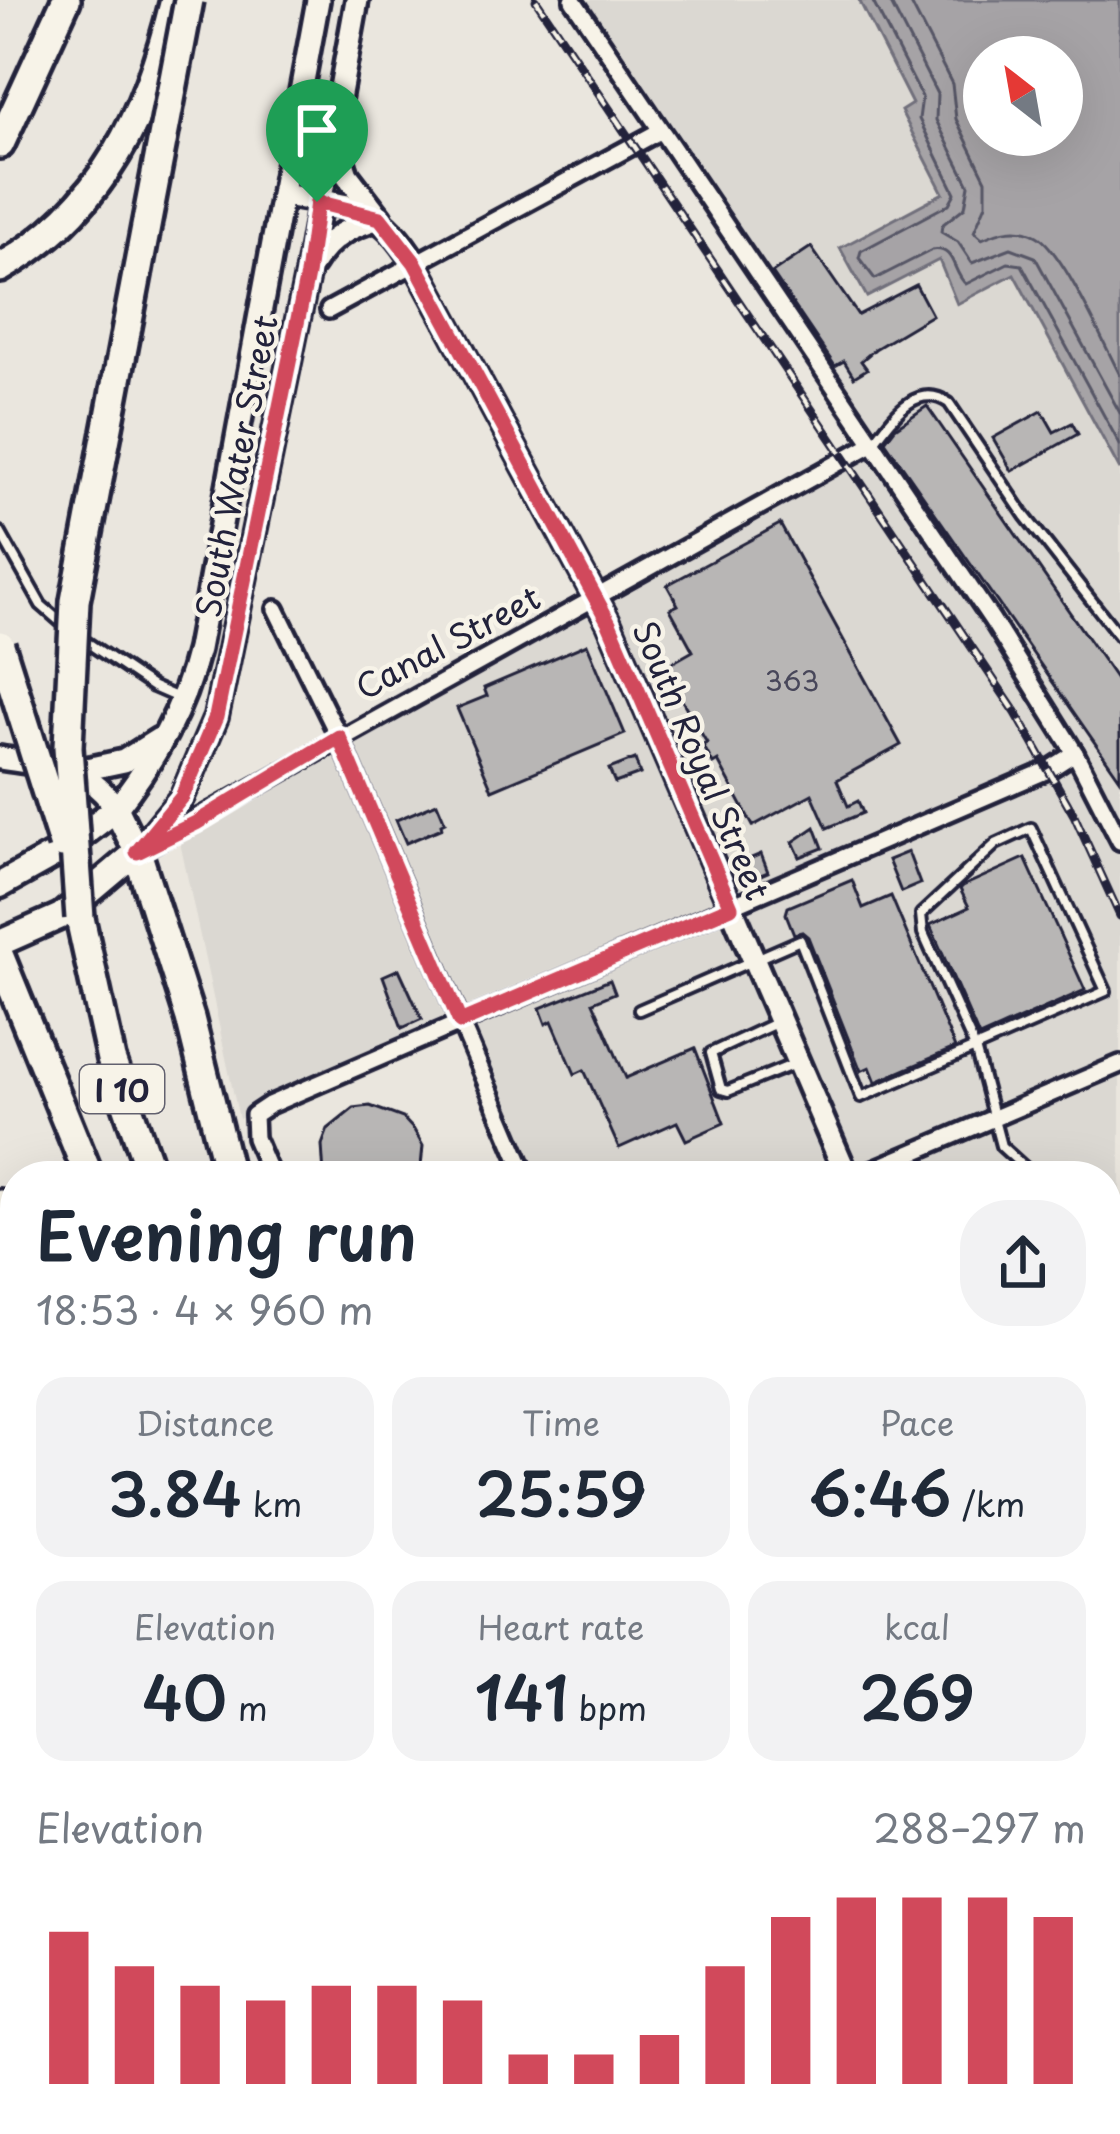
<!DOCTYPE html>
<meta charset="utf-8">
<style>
body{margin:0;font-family:"Playpen Sans",sans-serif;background:#f2f2f3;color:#1f2937;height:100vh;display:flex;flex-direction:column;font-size:45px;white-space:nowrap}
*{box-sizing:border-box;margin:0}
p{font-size:39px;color:#747a83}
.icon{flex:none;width:66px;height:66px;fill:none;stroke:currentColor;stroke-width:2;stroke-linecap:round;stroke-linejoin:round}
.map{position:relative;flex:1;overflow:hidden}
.sheet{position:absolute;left:0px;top:1161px;width:1122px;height:975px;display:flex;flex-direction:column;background:#fff;border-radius:48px 48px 0 0;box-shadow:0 12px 48px #0002}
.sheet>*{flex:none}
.needle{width:78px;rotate:329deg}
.fabs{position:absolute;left:963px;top:36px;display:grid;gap:24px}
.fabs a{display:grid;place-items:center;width:120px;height:120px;border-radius:50%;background:#fff;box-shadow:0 12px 48px #0002;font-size:60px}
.pin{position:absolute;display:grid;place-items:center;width:102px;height:102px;color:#fff;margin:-123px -51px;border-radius:50% 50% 50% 0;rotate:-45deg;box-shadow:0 0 12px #0007}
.pin .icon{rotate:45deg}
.round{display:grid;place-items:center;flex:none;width:126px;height:126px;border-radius:48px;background:#f2f2f3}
.overview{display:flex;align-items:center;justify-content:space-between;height:204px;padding:0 36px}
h1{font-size:66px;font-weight:600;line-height:90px}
.figures{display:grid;grid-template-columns:repeat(3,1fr);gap:18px;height:204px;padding:12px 36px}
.figures div{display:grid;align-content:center;border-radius:30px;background:#f2f2f3;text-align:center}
.figures b{font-size:60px;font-weight:600}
.figures small{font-size:33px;font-weight:400}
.figures p{font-size:33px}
.chart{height:336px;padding:24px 36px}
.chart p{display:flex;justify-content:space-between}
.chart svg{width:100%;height:216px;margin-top:12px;stroke:#d1495b;stroke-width:6}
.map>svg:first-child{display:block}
.built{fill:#dbd8d2}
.green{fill:#cdc9c6;stroke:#787680;stroke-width:3}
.water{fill:#a6a3a6;stroke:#716f7b;stroke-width:3;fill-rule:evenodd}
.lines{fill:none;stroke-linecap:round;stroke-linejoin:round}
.shore{stroke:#575666;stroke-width:3}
.building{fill:#b8b6b5;stroke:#22223b;stroke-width:3}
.lane-casing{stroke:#22223b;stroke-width:16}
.street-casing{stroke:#22223b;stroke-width:24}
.secondary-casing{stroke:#22223b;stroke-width:30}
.primary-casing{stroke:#22223b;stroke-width:33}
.highway-casing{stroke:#22223b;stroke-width:36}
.path{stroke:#22223b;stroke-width:3;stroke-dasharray:9 9;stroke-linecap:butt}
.lane{stroke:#f7f3e8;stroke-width:8}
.street{stroke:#f7f3e8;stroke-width:15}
.secondary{stroke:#f7f3e8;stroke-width:21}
.primary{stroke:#f7f3e8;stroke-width:24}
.highway{stroke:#f7f3e8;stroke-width:27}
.rail-casing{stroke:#22223b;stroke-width:9}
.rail{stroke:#f7f3e8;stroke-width:4.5;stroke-dasharray:14;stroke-linecap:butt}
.highway-bridge-casing{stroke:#22223b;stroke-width:36;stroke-linecap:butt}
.highway-bridge{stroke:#f7f3e8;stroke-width:27}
.route-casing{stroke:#fff;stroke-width:24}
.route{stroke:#d1495b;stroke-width:15}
.labels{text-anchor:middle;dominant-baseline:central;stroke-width:9;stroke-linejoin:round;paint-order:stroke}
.number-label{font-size:27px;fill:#48475a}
.shield{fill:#f7f3e8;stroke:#62616f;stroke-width:3}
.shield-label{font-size:30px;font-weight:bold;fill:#22223b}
.street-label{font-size:33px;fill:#22223b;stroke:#f7f3e8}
</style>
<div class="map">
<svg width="1120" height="2134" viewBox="0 0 1120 2134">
<rect width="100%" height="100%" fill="#eae6de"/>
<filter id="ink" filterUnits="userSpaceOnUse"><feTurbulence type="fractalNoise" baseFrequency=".00833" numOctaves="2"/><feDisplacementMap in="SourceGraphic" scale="24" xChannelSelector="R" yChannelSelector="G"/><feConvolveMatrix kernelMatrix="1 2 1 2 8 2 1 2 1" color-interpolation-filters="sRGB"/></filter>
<g filter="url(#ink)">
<g class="built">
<polygon points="584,0 859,0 913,105 901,112 944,193 840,249 867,296 939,260 1014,273 1120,470 1120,1805 1107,1775 1107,1176 526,1176 460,1022 239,1119 178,833 872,443"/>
<polygon points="657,2121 934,2121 940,2134 663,2134"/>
</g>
<polygon class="green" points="15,1861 15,2121 375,2121 380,2134 0,2134 0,1867"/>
<path class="water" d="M859,0H1120V470L1014,274L957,304L939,260L867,297L840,248L943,193L901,111L912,104ZM984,57H1062V135H984Z"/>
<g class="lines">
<g class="shore">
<path d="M872,0L922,97L919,119L955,193L949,204L861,251L859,258L875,279L932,250C956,246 952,273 966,284L1008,263L1022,265L1120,445"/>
<polyline points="889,0 937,94 936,120 969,185 965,207 942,225 941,232 958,242 972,263 1011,248 1035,257 1120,413"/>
<path d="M909,0L952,84L956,119L986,180V204L974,232L982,239C1000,231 1018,225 1037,236C1063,251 1104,344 1120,375"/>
</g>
</g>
<g class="building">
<polygon points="811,247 858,315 916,285 932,315 875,349 861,361 867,369 854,377 844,361 835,366 772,273"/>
<polygon points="927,406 1120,685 1120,779 885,441 895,428"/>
<polygon points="1042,411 1054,432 1072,423 1078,434 1012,471 993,438"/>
<polygon points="780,524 901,745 837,780 848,806 858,801 863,813 827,828 812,794 753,826 718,761 713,764 703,745 707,743 663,668 693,651 670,609 678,605 667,585"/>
<polygon points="587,644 625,734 492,790 457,708 487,696 484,688"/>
<polygon points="635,759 640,774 615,783 609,769"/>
<polygon points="437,803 445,822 441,824 442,828 406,843 396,820"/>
<polygon points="815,827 823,848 800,857 793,842"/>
<polygon points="908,852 920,884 901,892 888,860"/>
<polygon points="761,854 768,872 744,882 737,864"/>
<polygon points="1025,858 1085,990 979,1037 930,925 969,907 960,889 963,886"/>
<polygon points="852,880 863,908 891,896 955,1048 876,1082 870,1067 861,1071 808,937 802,932 794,934 786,914 788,907"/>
<polygon points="399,969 422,1019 402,1028 383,976"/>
<polygon points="610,980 615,993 593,1002 626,1078 695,1048 724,1123 686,1140 677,1122 619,1148 584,1070 575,1074 552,1021 546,1024 540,1008"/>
<polygon points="370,1106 403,1118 414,1130 423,1146 420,1176 324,1176 322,1145 328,1129 354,1108"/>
<polygon points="15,1649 15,1718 0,1683 0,1656"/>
<polygon points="1120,1896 1120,2021 1107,2026 1107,1901"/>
</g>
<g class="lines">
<g class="lane-casing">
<g id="lane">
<path d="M874,442C893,417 916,381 949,403L1025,516L1120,637"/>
<polyline points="0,532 41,605 65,626"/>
<polyline points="82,639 153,687 176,697"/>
<polygon points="1031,828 1106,991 975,1048 923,933 921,914 996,844"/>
<polyline points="639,1010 800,940 861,1097 975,1048 1001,1146 1034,1176"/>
<polyline points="778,1022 711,1053 721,1089 728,1091 797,1063"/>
<polyline points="1107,1241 1120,1246"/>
<polyline points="1107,1851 1120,1845"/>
<polyline points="1107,2063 1120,2079"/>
<polyline points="316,2121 321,2134"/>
<polyline points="892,2134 922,2121"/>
</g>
</g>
<g class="street-casing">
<g id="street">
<polyline points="573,0 992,620 1075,753 1120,841"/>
<polyline points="329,310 658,132"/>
<polyline points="276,609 339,737 526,1176"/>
<polyline points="145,848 872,444"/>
<polyline points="271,1176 255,1138 254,1115 269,1105 1050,769 1075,753"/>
<polyline points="858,1176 1120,1064"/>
<polyline points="0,1548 15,1542"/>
<polyline points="0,1804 15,1839"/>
<polyline points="0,1867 15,1861"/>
<polyline points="676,2121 682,2134"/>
<polyline points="929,2121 935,2134"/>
</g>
</g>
<g class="secondary-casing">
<g id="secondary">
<path d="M285,195C351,208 377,200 415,263L609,623L847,1176"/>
<path d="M313,264C329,237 351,226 380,218L347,175L333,132"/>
<path d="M0,758C47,766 89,765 116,809C155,759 183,711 198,649L318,0"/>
<polyline points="77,771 124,761 159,739"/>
<polyline points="137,852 182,797 216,717 307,275 357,0"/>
<polyline points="0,1264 15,1296"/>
<polyline points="1107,1774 1120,1804"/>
<polyline points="375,2121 380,2134"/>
</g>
</g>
<g class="primary-casing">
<polyline id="primary" points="0,885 61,851 116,809 137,852 61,916 0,943"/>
</g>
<g class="highway-casing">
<g id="highway">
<polyline points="0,144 66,0"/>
<path d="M0,268C104,209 148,112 175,0"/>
<polyline points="137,852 190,1018 229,1176"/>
<polyline points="80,918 111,1059 152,1176"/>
<polyline points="0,957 89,1176"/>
<polyline points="0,1204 15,1227"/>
<polyline points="499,2121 505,2134"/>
<polyline points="556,2121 561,2134"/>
</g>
</g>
<polyline class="path" points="233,2121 237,2134"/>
<use href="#lane" class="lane"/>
<use href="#street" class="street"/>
<use href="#secondary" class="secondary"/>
<use href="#primary" class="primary"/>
<use href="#highway" class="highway"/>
<g class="rail-casing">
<polyline id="rail" points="536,0 1016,713 1074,815 1120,916"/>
</g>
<use href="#rail" class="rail"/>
<g class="highway-bridge-casing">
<g id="highway-bridge">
<polyline points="0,645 63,844"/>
<polyline points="80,918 68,747 75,601 189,0"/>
</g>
</g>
<use href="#highway-bridge" class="highway-bridge"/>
</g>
</g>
<g class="lines" filter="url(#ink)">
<g class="route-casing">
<polygon id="route" points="317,202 380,218 415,263 609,623 731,907 460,1022 339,737 196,823 137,852 182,797 216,717 307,275"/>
</g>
<use href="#route" class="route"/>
</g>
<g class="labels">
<g class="number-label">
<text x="792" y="679">363</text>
</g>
<rect class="shield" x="80" y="1065" width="84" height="48" rx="9"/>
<g class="shield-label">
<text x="122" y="1089">I 10</text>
</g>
<g class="street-label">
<text transform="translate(235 466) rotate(-79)">South Water Street</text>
<text transform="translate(447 641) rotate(-28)">Canal Street</text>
<text transform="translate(703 760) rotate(67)">South Royal Street</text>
</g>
</g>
</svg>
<div class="fabs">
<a><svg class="needle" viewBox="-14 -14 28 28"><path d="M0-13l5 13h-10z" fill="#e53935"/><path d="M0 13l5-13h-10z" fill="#747a83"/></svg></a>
</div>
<div class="pin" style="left:317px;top:202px;background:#1e9e55"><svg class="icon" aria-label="arrive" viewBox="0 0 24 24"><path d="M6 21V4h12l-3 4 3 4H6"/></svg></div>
<section class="sheet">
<div class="overview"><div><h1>Evening run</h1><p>18:53 · 4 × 960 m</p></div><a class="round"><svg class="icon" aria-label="share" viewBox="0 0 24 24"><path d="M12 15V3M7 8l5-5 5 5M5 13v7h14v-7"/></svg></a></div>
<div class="figures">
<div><p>Distance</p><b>3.84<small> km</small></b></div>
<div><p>Time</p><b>25:59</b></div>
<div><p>Pace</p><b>6:46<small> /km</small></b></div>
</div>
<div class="figures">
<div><p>Elevation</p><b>40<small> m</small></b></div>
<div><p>Heart rate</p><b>141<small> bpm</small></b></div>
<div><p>kcal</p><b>269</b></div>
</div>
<div class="chart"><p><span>Elevation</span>288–297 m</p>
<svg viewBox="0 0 160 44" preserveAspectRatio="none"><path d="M5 44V13M15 44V20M25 44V24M35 44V27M45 44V24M55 44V24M65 44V27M75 44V38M85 44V38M95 44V34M105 44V20M115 44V10M125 44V6M135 44V6M145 44V6M155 44V10"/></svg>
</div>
</section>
</div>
